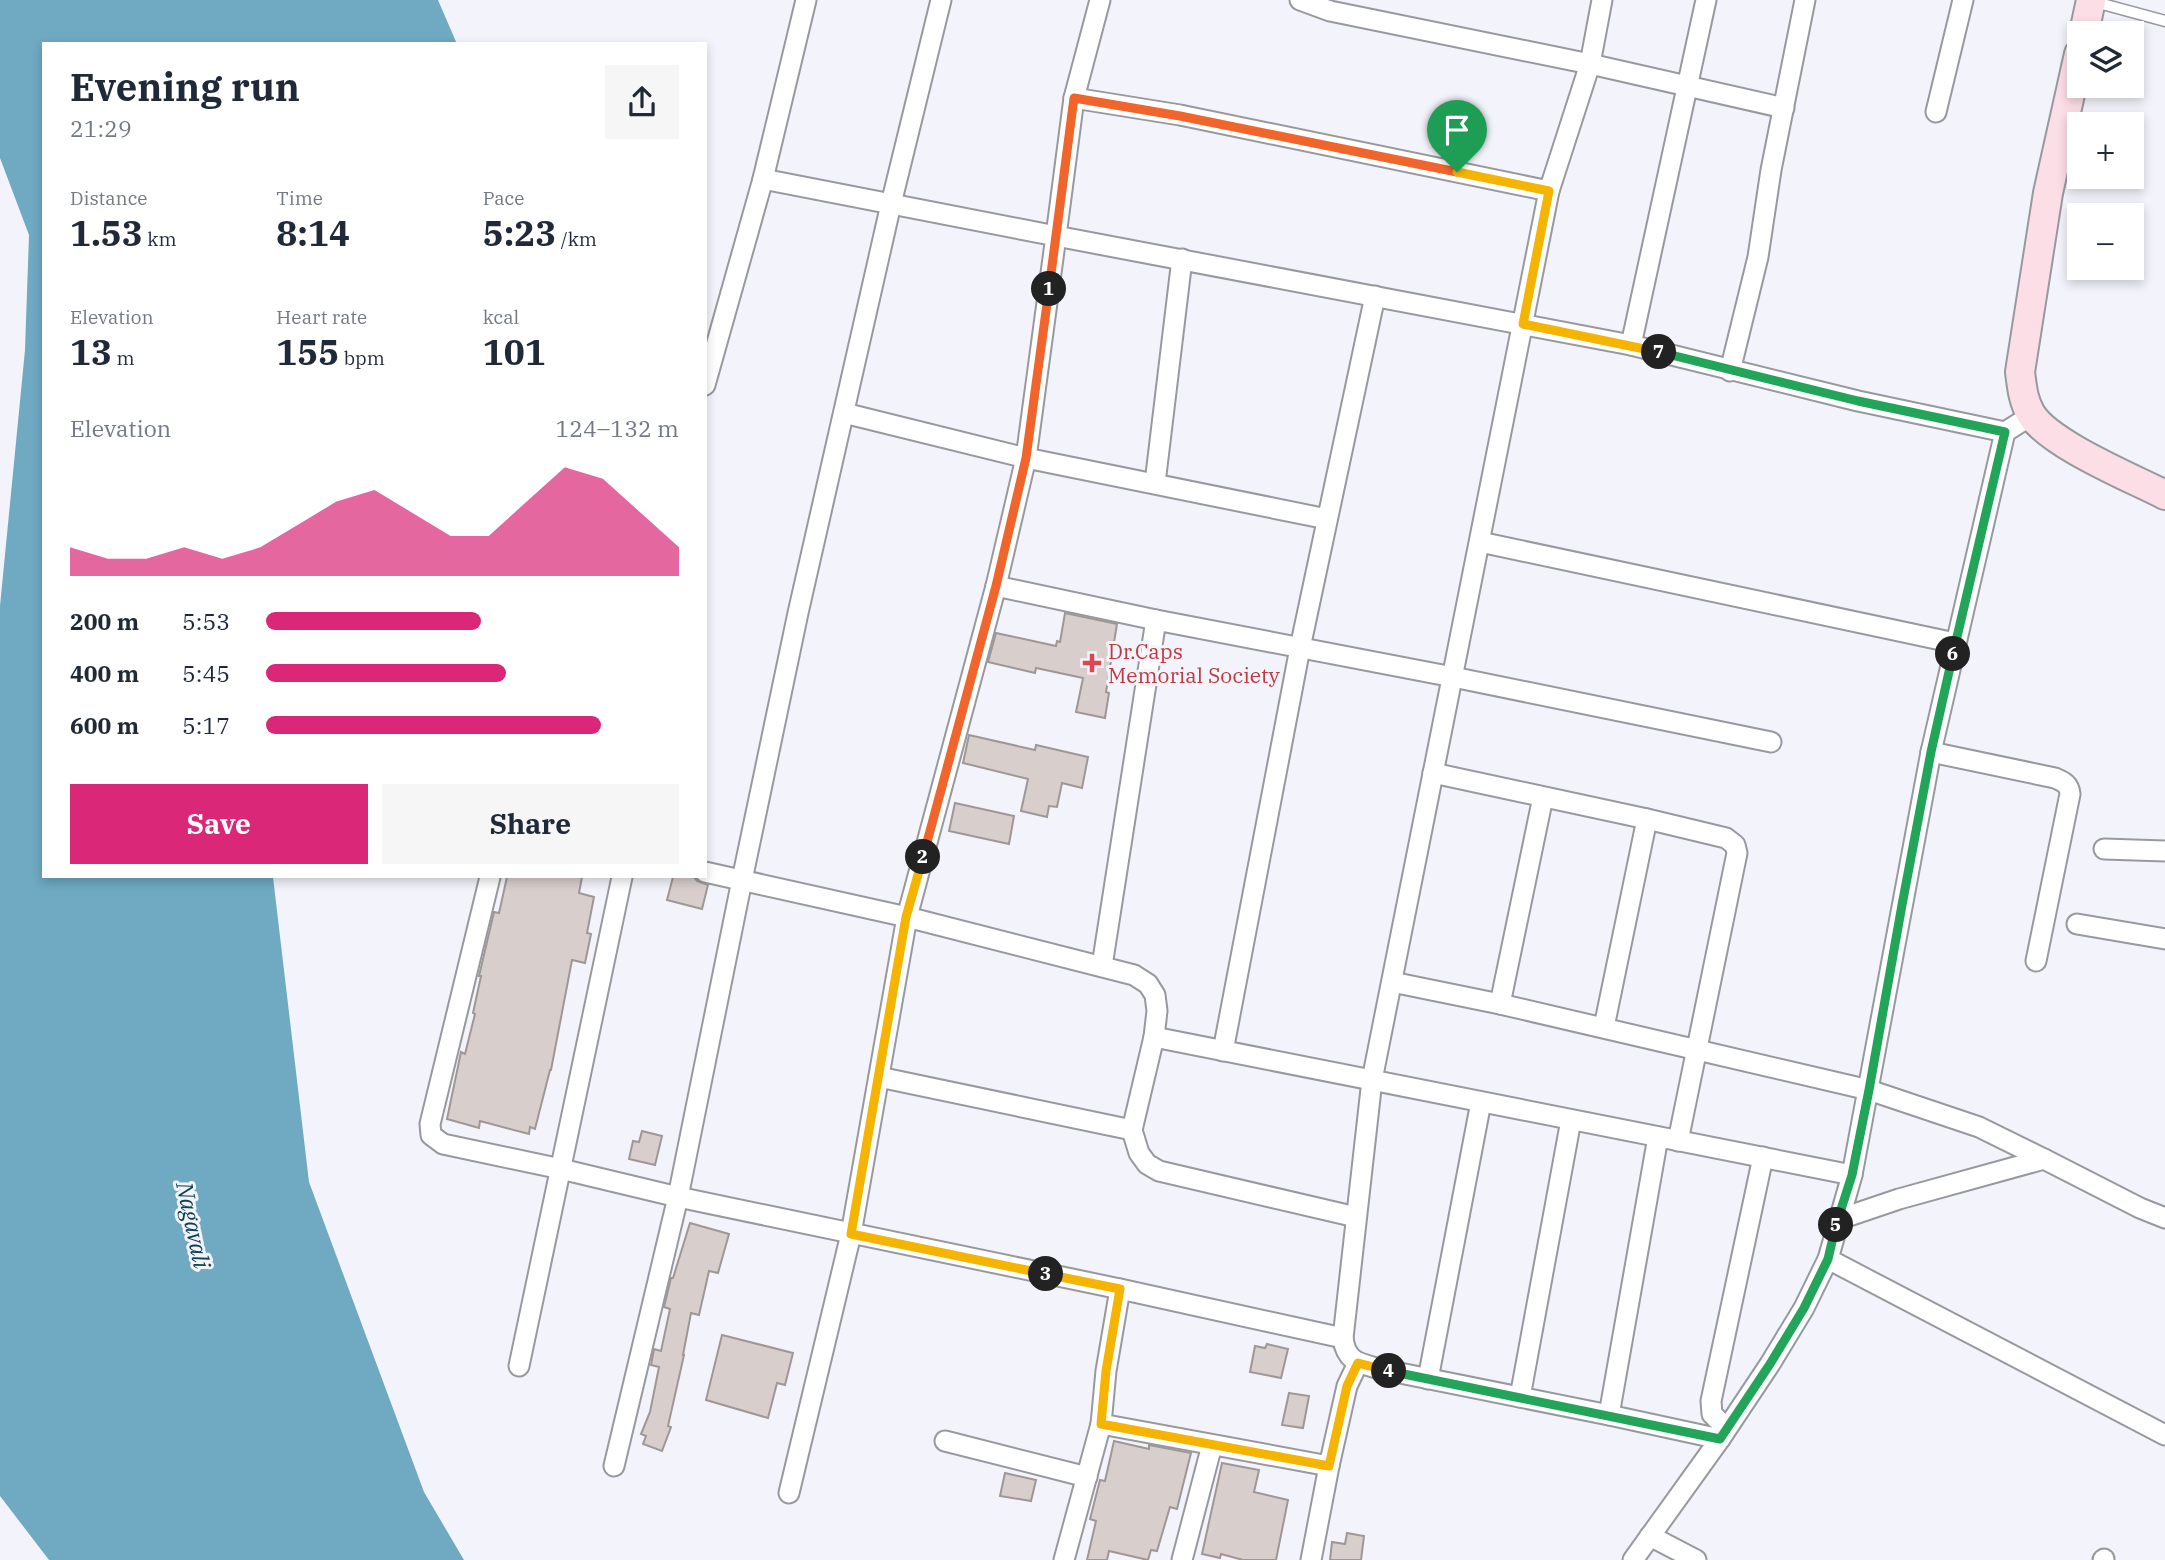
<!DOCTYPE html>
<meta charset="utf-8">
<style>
body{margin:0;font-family:"IBM Plex Serif",serif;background:#f6f6f7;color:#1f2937;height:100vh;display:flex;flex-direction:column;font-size:26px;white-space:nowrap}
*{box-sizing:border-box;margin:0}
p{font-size:23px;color:#747a83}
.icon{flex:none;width:38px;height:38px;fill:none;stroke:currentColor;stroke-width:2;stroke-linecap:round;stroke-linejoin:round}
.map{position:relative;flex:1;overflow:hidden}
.side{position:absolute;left:42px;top:42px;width:665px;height:836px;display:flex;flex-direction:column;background:#fff;border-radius:0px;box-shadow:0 4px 10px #0003}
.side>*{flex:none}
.fabs{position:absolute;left:2067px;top:21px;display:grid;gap:14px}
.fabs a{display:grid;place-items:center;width:77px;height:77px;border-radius:0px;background:#fff;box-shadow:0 4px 10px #0003;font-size:35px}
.pin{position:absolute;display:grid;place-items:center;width:60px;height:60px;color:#fff;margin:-72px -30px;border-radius:50% 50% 50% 0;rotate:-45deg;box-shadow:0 0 7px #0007}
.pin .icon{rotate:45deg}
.km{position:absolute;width:35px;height:35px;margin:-18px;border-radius:50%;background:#222;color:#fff;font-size:19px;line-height:35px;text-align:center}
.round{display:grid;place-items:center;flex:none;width:74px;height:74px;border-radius:0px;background:#f6f6f7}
.head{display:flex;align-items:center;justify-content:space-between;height:119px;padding:0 28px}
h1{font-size:38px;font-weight:800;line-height:52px}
.figures{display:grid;grid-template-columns:repeat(3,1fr);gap:10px;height:119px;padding:7px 28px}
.figures div{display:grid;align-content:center}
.figures b{font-size:35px;font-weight:800}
.figures small{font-size:19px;font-weight:400}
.figures p{font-size:19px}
.chart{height:196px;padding:14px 28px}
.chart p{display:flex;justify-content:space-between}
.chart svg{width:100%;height:126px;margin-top:7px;fill:#db2777;opacity:.7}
.primary-button{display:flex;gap:14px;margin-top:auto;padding:14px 28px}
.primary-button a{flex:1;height:80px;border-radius:0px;background:#db2777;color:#fff;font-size:28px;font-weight:800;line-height:80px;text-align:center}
.primary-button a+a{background:#f6f6f7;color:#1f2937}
ul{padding:0 28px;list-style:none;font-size:23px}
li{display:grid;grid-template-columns:112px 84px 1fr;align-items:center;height:52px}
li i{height:18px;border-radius:9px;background:#db2777}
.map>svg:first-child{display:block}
.water{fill:#6fa9c2}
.building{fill:#d8cfcd;stroke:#9f9795;stroke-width:2}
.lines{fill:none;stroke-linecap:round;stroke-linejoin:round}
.lane-casing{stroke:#98999f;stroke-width:13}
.street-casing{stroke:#98999f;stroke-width:23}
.secondary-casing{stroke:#98999f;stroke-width:32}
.lane{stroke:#fff;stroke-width:10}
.street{stroke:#fff;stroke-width:19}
.secondary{stroke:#fcdee7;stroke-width:28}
.split-1-casing{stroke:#fff;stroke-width:14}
.split-2-casing{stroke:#fff;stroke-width:14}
.split-3-casing{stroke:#fff;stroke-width:14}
.split-4-casing{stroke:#fff;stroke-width:14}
.split-5-casing{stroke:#fff;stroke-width:14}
.split-6-casing{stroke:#fff;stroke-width:14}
.split-7-casing{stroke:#fff;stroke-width:14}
.split-8-casing{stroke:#fff;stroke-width:14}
.split-1{stroke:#f0652b;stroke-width:9}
.split-2{stroke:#f0652b;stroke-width:9}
.split-3{stroke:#f5b400;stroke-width:9}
.split-4{stroke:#f5b400;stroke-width:9}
.split-5{stroke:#22a559;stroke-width:9}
.split-6{stroke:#22a559;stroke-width:9}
.split-7{stroke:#22a559;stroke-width:9}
.split-8{stroke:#f5b400;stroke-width:9}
.health-dot{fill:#e0444e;stroke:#f3f4fb;stroke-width:2.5}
.labels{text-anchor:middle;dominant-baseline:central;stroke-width:6;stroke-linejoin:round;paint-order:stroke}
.health-label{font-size:21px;fill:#be3a42;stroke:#f3f4fb;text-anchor:start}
.water-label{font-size:23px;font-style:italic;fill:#0d4052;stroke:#f3f4fb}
</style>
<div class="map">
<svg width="2165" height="1560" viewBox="0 0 2165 1560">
<rect width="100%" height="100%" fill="#f3f4fb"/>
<polygon class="water" points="0,0 438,0 457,44 44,44 44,877 273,877 309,1182 424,1492 464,1560 49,1560 0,1496 0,606 25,350 29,235 0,158"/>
<g class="building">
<polygon points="1065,613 1117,624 1106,692 1109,693 1105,718 1076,712 1083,678 1036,668 1035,673 988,662 996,633 1056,646 1057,641 1060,642"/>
<polygon points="969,735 1035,750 1036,745 1088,757 1082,788 1062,783 1057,807 1049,806 1047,817 1021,811 1028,779 963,763"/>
<polygon points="955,803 1014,816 1009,844 949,831"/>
<polygon points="507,877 582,877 579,893 594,897 587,933 591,934 585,963 572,960 551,1070 550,1070 535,1129 530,1127 529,1134 480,1121 479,1128 447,1119 461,1052 465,1054 475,1014 473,1013 481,976 479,976 494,912 499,913"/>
<polygon points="673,877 694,877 697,881 708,885 702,909 667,900"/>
<polygon points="642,1131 662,1136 655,1165 629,1159 633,1141 639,1142"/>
<polygon points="690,1223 729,1234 718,1273 709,1271 699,1315 691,1313 683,1355 684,1355 668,1426 671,1427 662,1451 643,1444 646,1436 641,1434 650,1412 659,1367 651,1365 654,1349 661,1351 670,1309 664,1307 671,1278 673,1278"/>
<polygon points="722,1335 793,1353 785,1385 777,1383 768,1418 706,1400"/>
<polygon points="1267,1344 1288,1349 1281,1378 1250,1372 1255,1346 1265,1348"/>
<polygon points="1289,1393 1309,1396 1303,1428 1282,1425"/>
<polygon points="1114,1441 1149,1449 1149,1445 1191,1453 1177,1509 1170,1507 1157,1551 1151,1550 1148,1560 1109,1551 1107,1560 1087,1560 1096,1521 1090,1519 1100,1480 1105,1481"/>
<polygon points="1222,1463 1259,1470 1254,1492 1288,1500 1276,1560 1243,1560 1221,1554 1220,1558 1202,1554"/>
<polygon points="1005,1473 1036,1480 1031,1501 1000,1496"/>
<polygon points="1347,1533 1364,1536 1361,1560 1330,1560 1332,1542 1345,1544"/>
</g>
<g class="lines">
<g class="lane-casing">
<polyline id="lane" points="2095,2 2165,21"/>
</g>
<g class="street-casing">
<g id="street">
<polyline points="1100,0 1074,98 1056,236 1631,345 1858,401 2005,432"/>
<polyline points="1300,0 1330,11 1590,64 1784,108"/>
<path d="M1602,0L1590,64L1549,191L1372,1080L1343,1338C1346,1362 1359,1363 1380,1369L1609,1415L1720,1439"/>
<polyline points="1074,98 1180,115 1549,191"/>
<polyline points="1936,112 1963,0"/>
<polyline points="763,179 1056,236 1026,458 996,586 907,917 851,1234 789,1493"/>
<polyline points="1631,345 1706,0"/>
<polyline points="1730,371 1758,257 1771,170 1805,0"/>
<polyline points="705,385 763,179 806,0"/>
<polyline points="844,413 1026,458 1327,519"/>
<polyline points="1155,483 1182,259"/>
<polyline points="1480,542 1955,643"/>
<polyline points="996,586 1156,620 1453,677 1771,742"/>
<path d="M1931,752L2055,778C2064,782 2069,784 2070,794L2036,961"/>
<polyline points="1433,773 1647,819 1726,838 1735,845 1737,853 1678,1141"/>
<polyline points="2104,849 2165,851"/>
<polyline points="705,872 907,917 1134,975 1148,984 1155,995 1157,1011 1154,1037 1132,1130 1139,1153 1147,1164 1159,1171 1356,1217"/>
<polyline points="490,877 430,1124 431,1135 443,1144 561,1169 678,1197 1120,1289 1343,1338"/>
<polyline points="2077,924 2165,939"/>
<polyline points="1102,966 1156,620"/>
<polyline points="1392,982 1500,1004 1869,1090 1979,1127 2044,1159"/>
<polyline points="1500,1004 1543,797"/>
<polyline points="1604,1027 1647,819"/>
<polyline points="1154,1037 1852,1175"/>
<polyline points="1223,1051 1300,648 1375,296"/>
<polyline points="879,1077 1132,1130"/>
<polyline points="1837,1220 1899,1199 2044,1159 2140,1208 2165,1218"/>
<polyline points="1828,1259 2165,1435"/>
<polyline points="519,1366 622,877"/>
<polyline points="1428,1379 1481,1102"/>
<polyline points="1520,1397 1571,1120"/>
<polyline points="1609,1415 1658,1137"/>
<polyline points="1101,1424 1106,1371 1120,1289"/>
<polyline points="1726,1428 1712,1414 1711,1401 1763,1157"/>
<polyline points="945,1441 1087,1477"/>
<polyline points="614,1466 678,1197 742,880 798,613 891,204 941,0"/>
<polyline points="1650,1536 1696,1560"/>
<polyline points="1064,1560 1101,1424 1329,1466 1347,1386 1358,1363"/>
<polyline points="1182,1560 1212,1445"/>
<polyline points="1311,1560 1329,1466"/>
<polyline points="1633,1560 1720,1439 1770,1364 1804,1308 1828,1259 1852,1175 1931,752 2005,432 2032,415"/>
<polyline points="2103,1560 2104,1559"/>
</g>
</g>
<g class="secondary-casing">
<g id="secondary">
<polyline points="2084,33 2091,0"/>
<path d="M2079,54L2048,193L2020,372C2022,387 2023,401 2031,414C2049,444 2132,478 2165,495"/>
</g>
</g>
<use href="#lane" class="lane"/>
<use href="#street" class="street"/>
<use href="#secondary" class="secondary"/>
</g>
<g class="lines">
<g class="split-1-casing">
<polyline id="split-1" points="1049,289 1074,98 1180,116 1457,172"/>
</g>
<g class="split-2-casing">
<polyline id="split-2" points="923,857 996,586 1026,458 1049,289"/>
</g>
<g class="split-3-casing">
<polyline id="split-3" points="923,857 906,917 851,1234 1046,1274"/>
</g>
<g class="split-4-casing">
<polyline id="split-4" points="1046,1274 1120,1289 1106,1371 1101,1424 1329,1466 1347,1386 1358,1363 1389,1371"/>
</g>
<g class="split-5-casing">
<polyline id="split-5" points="1389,1371 1720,1439 1770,1364 1804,1308 1828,1259 1836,1225"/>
</g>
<g class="split-6-casing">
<polyline id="split-6" points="1836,1225 1852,1175 1869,1090 1902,905 1931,752 1953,654"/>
</g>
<g class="split-7-casing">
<polyline id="split-7" points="1659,352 1858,401 2005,432 1953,654"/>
</g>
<g class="split-8-casing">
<polyline id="split-8" points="1457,172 1549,191 1523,324 1659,352"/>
</g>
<use href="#split-1" class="split-1"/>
<use href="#split-2" class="split-2"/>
<use href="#split-3" class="split-3"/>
<use href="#split-4" class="split-4"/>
<use href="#split-5" class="split-5"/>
<use href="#split-6" class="split-6"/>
<use href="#split-7" class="split-7"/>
<use href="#split-8" class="split-8"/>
</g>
<path class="health-dot" d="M1088.5 652.5h7v7h7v7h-7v7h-7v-7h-7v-7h7z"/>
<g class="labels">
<g class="health-label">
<text x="1108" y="651">Dr.Caps<tspan x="1108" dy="24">Memorial Society</tspan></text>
</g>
<g class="water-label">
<text transform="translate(194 1225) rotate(78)">Nagavali</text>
</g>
</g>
</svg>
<div class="fabs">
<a><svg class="icon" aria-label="layers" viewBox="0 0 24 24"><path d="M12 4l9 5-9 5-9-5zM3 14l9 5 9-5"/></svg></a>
<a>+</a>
<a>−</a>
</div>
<div class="pin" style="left:1457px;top:172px;background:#1e9e55"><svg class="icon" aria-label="arrive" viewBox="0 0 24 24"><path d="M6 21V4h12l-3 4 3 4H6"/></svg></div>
<b class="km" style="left:1049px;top:289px">1</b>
<b class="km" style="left:923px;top:857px">2</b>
<b class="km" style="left:1046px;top:1274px">3</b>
<b class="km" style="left:1389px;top:1371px">4</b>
<b class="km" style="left:1836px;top:1225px">5</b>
<b class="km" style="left:1953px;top:654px">6</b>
<b class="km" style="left:1659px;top:352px">7</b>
<section class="side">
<div class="head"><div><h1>Evening run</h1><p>21:29</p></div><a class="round"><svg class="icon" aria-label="share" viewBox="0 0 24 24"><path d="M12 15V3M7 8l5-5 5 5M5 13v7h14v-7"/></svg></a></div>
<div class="figures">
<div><p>Distance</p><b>1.53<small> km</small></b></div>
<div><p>Time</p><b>8:14</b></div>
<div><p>Pace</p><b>5:23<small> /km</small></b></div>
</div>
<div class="figures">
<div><p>Elevation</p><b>13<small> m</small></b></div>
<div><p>Heart rate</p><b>155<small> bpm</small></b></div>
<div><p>kcal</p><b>101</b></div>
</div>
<div class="chart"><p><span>Elevation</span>124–132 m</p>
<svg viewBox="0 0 160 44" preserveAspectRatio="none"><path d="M0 44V34L10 38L20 38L30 34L40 38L50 34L60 26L70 18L80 14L90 22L100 30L110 30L120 18L130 6L140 10L150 22L160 34V44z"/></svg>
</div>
<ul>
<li><b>200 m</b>5:53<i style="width:52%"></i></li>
<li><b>400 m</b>5:45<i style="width:58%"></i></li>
<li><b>600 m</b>5:17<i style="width:81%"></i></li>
</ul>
<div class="primary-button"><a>Save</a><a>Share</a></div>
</section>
</div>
